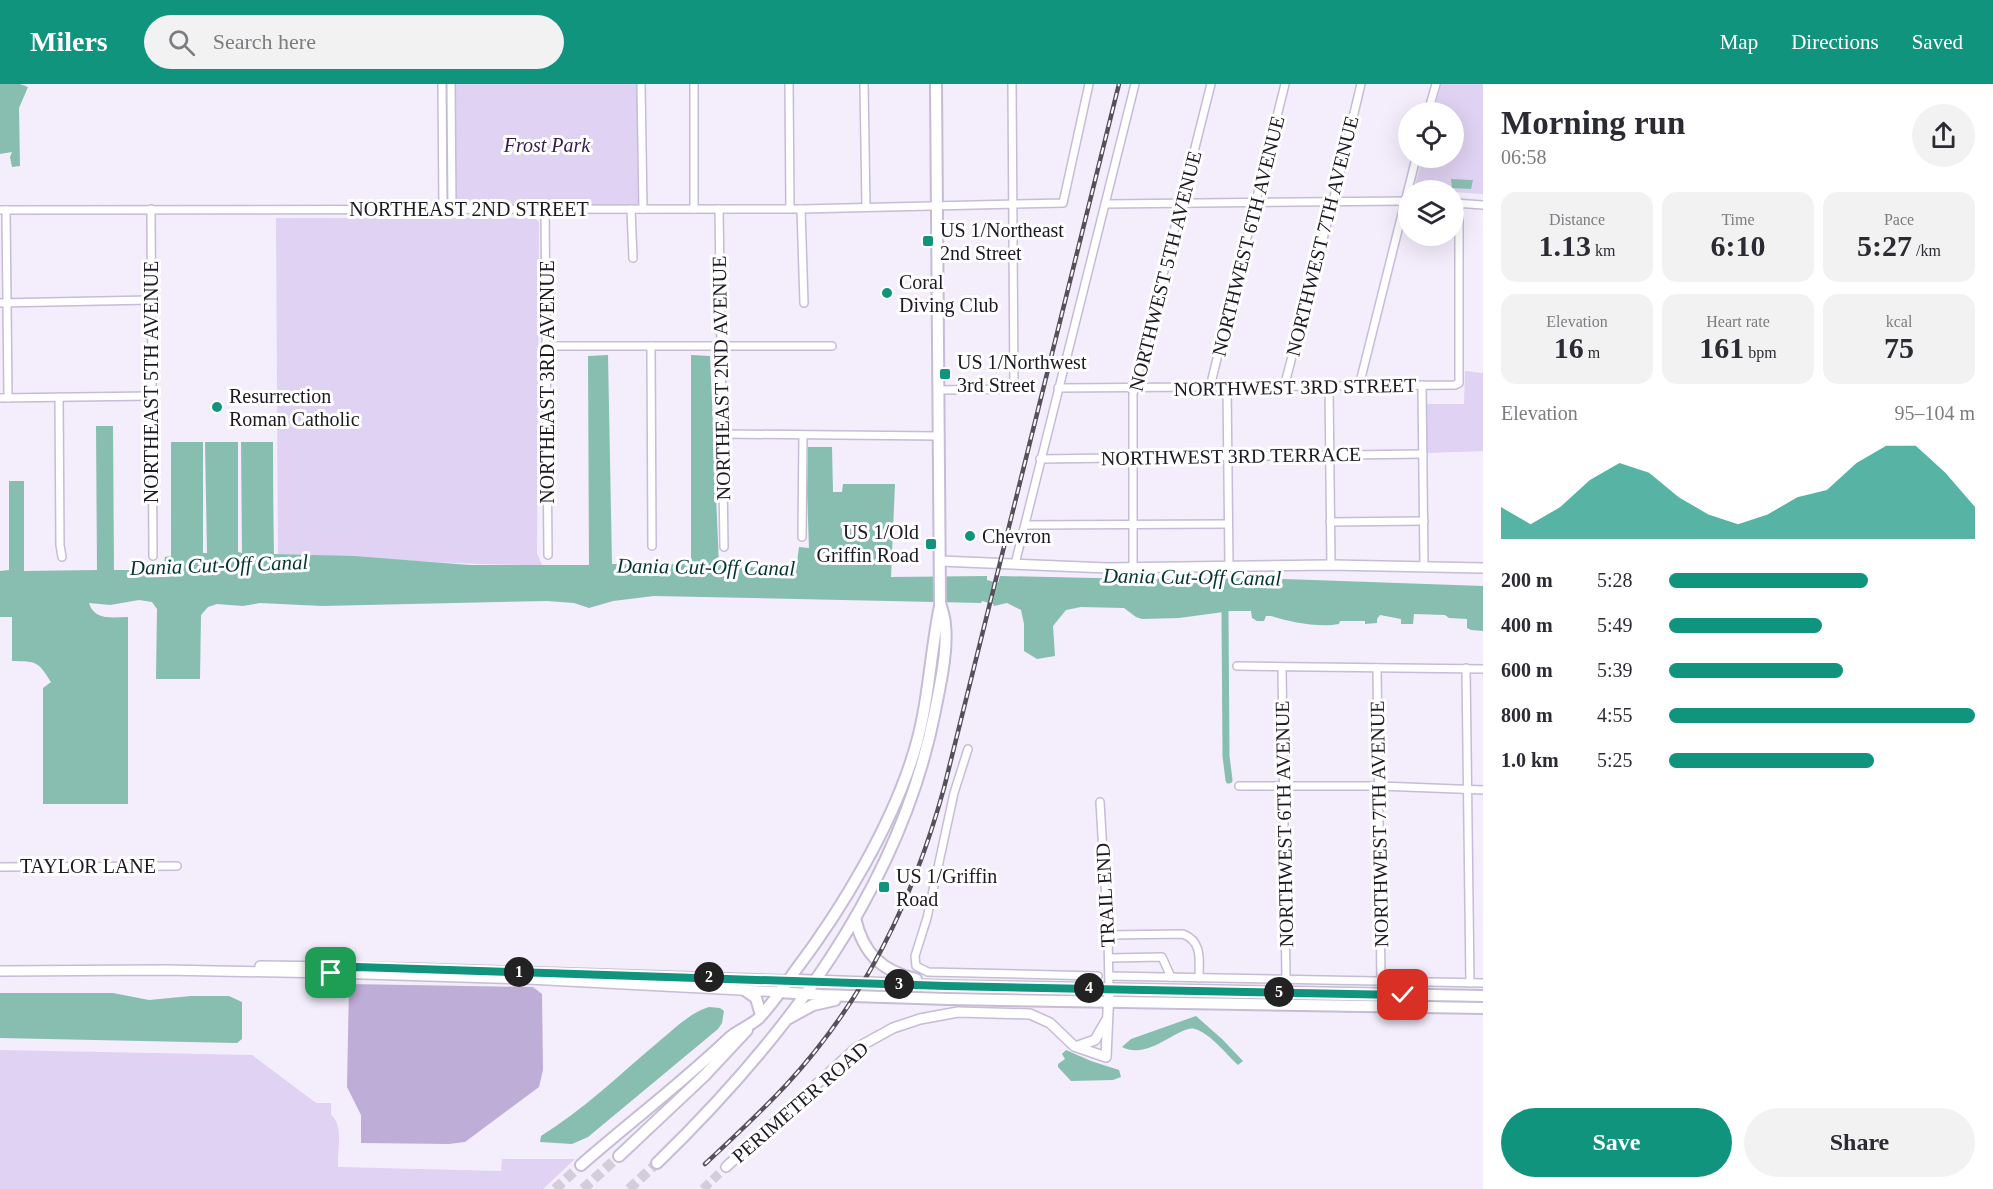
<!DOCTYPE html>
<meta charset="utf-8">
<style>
body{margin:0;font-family:Georgia,serif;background:#f2f2f3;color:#2b2b33;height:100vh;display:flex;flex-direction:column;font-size:22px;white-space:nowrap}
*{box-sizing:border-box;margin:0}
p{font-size:20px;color:#7c7c81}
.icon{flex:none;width:33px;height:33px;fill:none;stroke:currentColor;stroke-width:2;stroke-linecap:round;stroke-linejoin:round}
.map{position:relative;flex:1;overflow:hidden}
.details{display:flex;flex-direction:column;background:#fff;width:510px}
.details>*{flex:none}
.tools{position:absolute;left:1398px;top:18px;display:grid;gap:12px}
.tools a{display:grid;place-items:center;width:66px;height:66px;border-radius:50%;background:#fff;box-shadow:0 6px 24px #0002;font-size:30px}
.pin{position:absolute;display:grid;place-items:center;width:51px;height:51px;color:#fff;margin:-26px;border-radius:12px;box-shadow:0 3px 9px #0006}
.km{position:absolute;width:30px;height:30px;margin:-15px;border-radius:50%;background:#222;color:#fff;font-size:16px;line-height:30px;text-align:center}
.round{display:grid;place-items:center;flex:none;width:63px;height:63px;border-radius:32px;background:#f2f2f3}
.headline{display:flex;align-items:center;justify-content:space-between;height:102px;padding:0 18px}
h1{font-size:33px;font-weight:800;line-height:45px}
.stats{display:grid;grid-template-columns:repeat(3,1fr);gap:9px;height:102px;padding:6px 18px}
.stats div{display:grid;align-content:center;border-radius:15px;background:#f2f2f3;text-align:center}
.stats b{font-size:30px;font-weight:800}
.stats small{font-size:16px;font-weight:400}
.stats p{font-size:16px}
.chart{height:168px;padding:12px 18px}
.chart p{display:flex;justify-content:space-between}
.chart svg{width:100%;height:108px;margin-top:6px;fill:#11947d;opacity:.7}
.button{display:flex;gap:12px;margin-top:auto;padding:12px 18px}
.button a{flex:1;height:69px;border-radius:36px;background:#11947d;color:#fff;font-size:24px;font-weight:800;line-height:69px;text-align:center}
.button a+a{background:#f2f2f3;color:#2b2b33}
ul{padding:0 18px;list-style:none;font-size:20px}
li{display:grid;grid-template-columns:96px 72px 1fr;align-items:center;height:45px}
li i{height:15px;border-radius:8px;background:#11947d}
header{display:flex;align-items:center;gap:36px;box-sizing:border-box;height:84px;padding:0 30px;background:#11947d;color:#fff}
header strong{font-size:28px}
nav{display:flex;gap:33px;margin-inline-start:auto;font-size:21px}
.search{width:420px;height:54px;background:#f2f2f3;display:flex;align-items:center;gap:15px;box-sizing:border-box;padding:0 21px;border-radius:33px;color:#7c7c81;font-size:22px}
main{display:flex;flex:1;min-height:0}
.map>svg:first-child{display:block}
.green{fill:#dfd2f2}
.forest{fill:#beadd6}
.water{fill:#88beb0}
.pier{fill:#f3edfc}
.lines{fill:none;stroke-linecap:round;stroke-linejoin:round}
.canal{stroke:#88beb0;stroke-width:7}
.secondary-tunnel{stroke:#d3cddb;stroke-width:9;stroke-dasharray:9 4.5;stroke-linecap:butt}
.primary-tunnel{stroke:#d3cddb;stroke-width:10;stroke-dasharray:10 5;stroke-linecap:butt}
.street-casing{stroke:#c6bcd5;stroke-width:10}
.secondary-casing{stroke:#c6bcd5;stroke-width:12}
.primary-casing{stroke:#c6bcd5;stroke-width:14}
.street{stroke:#fff;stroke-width:7}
.secondary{stroke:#fff;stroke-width:9}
.primary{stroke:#fff;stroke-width:10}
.rail-casing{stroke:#55515c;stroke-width:4.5}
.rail{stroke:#fff;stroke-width:2;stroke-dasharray:7;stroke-linecap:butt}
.route-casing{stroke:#fff;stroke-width:12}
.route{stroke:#11947d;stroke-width:8}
.poi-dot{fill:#11947d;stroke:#fff;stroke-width:2}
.labels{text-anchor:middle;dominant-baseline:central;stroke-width:6;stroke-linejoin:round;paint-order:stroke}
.park-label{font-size:20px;font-style:italic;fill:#331a4c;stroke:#fff}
.street-label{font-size:20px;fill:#1c1922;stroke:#fff}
.poi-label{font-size:20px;fill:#1c1922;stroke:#fff;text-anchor:start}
.water-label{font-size:21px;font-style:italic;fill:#02362d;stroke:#fff}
</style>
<header>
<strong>Milers</strong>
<div class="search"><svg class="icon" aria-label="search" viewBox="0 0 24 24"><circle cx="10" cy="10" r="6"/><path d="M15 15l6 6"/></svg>Search here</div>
<nav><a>Map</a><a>Directions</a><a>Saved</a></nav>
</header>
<main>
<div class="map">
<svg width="1483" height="1105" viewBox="0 0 1483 1105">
<rect width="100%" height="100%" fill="#f3edfc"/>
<g class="green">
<polygon points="454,0 639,0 639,119 635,121 458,120 454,112"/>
<polygon points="1441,0 1483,0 1483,110 1454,108 1454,106 1414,106 1422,74 1454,74 1454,28 1434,28"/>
<path d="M276,134H535L539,138L537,469L542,481C454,481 366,473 278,470Z"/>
<polygon points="1465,287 1483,289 1483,367 1427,369 1426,320 1464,320"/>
<path d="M0,966L252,971L316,1019H331V1031C344,1041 337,1066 338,1083L501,1087L502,1075H575L543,1105H0Z"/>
</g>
<polygon class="forest" points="349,900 533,903 542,910 543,986 539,1003 465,1058 449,1060 361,1059 361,1031 347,1003"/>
<g class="water">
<polygon points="0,0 20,0 28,3 19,24 20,82 12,83 10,73 12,68 0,70"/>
<polygon points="1451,95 1473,96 1471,105 1452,104"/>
<path d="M608,271L612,480H687L691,475V271L710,272L719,481L796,486L799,463L809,464L807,408L808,363H832L833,408H842L843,400H895L891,493L987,492V496L998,499L1000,492L1140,495L1255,494L1483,502V547L1471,546L1467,544V535L1449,534L1445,531L1414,530L1413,540H1401V535L1380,531L1377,535V539L1365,540V537H1340L1339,540C1318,544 1291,538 1271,532H1266L1264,537H1257L1252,534L1251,527H1231L1179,534L1142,535L1136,533L1124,524L1081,523L1066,526L1053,542L1055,572L1037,575L1024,567V540L1021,526L1007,519L994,522L993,520L982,517L981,519L654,512L613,517L589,524L574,519L547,517L322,522L260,519L243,522L217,520L208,523L201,531L200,595H156L157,525L152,518L139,516L110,521L89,519C95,537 111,533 128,533V720H43V604L51,598C37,576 37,578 12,577V533H0V487L9,486V397H24V487L97,486L96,342H113L114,486H159L164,480L165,473L171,472V358H273L274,470L354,472L470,481H589L588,272Z"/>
<polygon points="0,909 113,909 149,916 191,912 229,912 242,918 242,955 237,959 0,954"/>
<path d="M709,923L720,924L724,927L722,939L718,945L588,1053L572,1060L540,1058L541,1052C583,1026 619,991 656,960C672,947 689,929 709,923Z"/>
<path d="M1196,932L1222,955L1243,977L1238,981C1226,970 1211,950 1195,945C1180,940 1150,977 1122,963L1131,955Z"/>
<polygon points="1066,966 1091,977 1119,986 1121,993 1113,996 1071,997 1058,983 1058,980 1065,975 1062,970"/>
</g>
<g class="pier">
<polygon points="168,357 171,358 171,472 169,473"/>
<polygon points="203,358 205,358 207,469 203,469"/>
<polygon points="238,358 241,358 242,469 238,468"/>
<polygon points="273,358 275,358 276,470 274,470"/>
</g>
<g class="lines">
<polyline class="canal" points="1225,529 1226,672 1229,696"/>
<polyline class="secondary-tunnel" points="703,1105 726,1083"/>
<g class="primary-tunnel">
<polyline points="555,1105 581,1081"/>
<polyline points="583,1105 619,1072"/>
<polyline points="629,1105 657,1079"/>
</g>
<g class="street-casing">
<g id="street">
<polyline points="442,0 443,125"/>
<polyline points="451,0 452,125"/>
<polyline points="641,0 643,125"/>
<polyline points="694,0 694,125"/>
<polyline points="789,0 790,124"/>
<polyline points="864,0 866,123"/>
<polyline points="1428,28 1436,0"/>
<polyline points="1454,119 1483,121"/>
<polyline points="1105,120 1408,117"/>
<polyline points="151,125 153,472"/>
<polyline points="545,125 548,471"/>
<polyline points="631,125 633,174"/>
<polyline points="719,125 724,463"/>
<polyline points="801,125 804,219"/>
<polyline points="0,126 801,125 1063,119 1089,0"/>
<polyline points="6,126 8,314"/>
<polyline points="0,219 150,216"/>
<polyline points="548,262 832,262"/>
<polyline points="651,262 652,462"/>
<polyline points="1422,301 1424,482"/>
<polyline points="1329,302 1331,481"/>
<polyline points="1359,302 1416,74"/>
<polyline points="1210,303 1285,0"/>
<polyline points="1227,303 1229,482"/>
<polyline points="1284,303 1333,117 1361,0"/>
<polyline points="1058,304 1455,301 1459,299 1459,119"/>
<polyline points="939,306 1014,305 1012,0"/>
<polyline points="59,313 60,461 62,473"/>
<polyline points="0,314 151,312"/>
<polyline points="722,350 939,352"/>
<polyline points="1040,375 1423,370"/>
<polyline points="1330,438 1424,437"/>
<polyline points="1025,441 1228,440"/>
<polyline points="802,453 803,351"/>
<polyline points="1015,480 1135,0"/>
<polyline points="1133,484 1133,310 1211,0"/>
<polyline points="1237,582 1483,585"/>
<polyline points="1282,584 1286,895"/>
<polyline points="1377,584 1381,897"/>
<polyline points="1466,584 1470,899"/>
<polyline points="968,665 954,709 927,834 915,872 916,882 928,888 1098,892"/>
<polyline points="1239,702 1380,702 1483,706"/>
<polyline points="1100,718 1108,851 1109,905"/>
<polyline points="0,783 177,782"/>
<path d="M1108,851L1183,850C1203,858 1199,876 1199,894"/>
<polyline points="1109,874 1162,873 1171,893"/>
<polyline points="1109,892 1483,899"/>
</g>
</g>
<g class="secondary-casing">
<g id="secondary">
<polyline points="940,477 1108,484 1331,481 1483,484"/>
<polyline points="260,882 410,884 788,896"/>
<polyline points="0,887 164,886 331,889 528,895 780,908"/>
<polyline points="1078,962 1095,956 1106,937"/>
<polyline points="726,1083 855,965 893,944 920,935 958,928 1030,930 1050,939 1074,962 1106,973 1109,905"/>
</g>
</g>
<g class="primary-casing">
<g id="primary">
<path d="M855,834C863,869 881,887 916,895"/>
<polyline points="788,896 946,902 1483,912"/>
<polyline points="743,905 756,914 761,931"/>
<polyline points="780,908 821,911 948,915 1483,924"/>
<polyline points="789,934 813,921 835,916"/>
<polyline points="619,1072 704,992 747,946"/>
<path d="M657,1079C785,955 900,805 935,627C940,601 948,567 945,541C945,534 942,526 940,519L936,0"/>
<path d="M581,1081C630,1038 682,999 729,954C738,946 750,942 759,934C772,920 784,903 795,887C842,825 893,740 915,665C929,618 930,570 940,522"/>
</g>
</g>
<use href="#street" class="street"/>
<use href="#secondary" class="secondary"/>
<use href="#primary" class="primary"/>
<g class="rail-casing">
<path id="rail" d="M705,1080C733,1054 761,1028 787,1000C866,914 913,816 944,704L1119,0"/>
</g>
<use href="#rail" class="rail"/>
</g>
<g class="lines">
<g class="route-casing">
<polyline id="route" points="331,889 342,889 345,886 357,883 946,902 1403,911"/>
</g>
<use href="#route" class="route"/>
</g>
<g class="poi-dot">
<rect x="922" y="151" width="12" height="12" rx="3"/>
<circle cx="887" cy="209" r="6"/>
<rect x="939" y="284" width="12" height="12" rx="3"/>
<circle cx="217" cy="323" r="6"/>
<circle cx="970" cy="452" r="6"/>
<rect x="925" y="454" width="12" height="12" rx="3"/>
<rect x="878" y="797" width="12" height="12" rx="3"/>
</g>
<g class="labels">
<g class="park-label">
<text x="547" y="61">Frost Park</text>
</g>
<g class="street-label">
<text x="469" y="125">NORTHEAST 2ND STREET</text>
<text transform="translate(1248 152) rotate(-76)">NORTHWEST 6TH AVENUE</text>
<text transform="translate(1322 152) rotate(-76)">NORTHWEST 7TH AVENUE</text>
<text transform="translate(1165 187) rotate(-76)">NORTHWEST 5TH AVENUE</text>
<text transform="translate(721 294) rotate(-91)">NORTHEAST 2ND AVENUE</text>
<text transform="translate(151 298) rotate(-90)">NORTHEAST 5TH AVENUE</text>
<text transform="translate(547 298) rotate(-90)">NORTHEAST 3RD AVENUE</text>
<text transform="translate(1295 303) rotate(-1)">NORTHWEST 3RD STREET</text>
<text transform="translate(1231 372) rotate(-1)">NORTHWEST 3RD TERRACE</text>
<text transform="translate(1284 740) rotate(-91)">NORTHWEST 6TH AVENUE</text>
<text transform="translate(1379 740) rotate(-91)">NORTHWEST 7TH AVENUE</text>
<text x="88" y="782">TAYLOR LANE</text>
<text transform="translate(1105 811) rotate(-93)">TRAIL END</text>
<text transform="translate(800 1018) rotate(-41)">PERIMETER ROAD</text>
</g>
<g class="poi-label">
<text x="940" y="146">US 1/Northeast<tspan x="940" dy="23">2nd Street</tspan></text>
<text x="899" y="198">Coral<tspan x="899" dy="23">Diving Club</tspan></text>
<text x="957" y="278">US 1/Northwest<tspan x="957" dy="23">3rd Street</tspan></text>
<text x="229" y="312">Resurrection<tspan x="229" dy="23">Roman Catholic</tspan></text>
<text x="919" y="448" text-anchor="end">US 1/Old<tspan x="919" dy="23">Griffin Road</tspan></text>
<text x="982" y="452">Chevron</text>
<text x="896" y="792">US 1/Griffin<tspan x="896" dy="23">Road</tspan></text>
</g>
<g class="water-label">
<text transform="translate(219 481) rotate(-2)">Dania Cut-Off Canal</text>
<text transform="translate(706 483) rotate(1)">Dania Cut-Off Canal</text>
<text transform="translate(1192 493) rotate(1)">Dania Cut-Off Canal</text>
</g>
</g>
</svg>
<div class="tools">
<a><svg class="icon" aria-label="locate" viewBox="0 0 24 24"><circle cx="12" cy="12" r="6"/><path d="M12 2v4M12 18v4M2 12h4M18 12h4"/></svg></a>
<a><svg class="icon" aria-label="layers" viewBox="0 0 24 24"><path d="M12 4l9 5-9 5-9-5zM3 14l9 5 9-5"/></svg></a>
</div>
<div class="pin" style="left:331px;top:889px;background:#1e9e55"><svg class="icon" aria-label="arrive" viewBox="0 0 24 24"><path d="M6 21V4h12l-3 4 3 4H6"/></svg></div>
<div class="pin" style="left:1403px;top:911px;background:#d93025"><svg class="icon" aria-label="check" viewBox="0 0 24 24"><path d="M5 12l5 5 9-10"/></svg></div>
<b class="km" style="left:519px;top:888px">1</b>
<b class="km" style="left:709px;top:893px">2</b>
<b class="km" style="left:899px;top:900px">3</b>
<b class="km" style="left:1089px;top:904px">4</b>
<b class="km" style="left:1279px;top:908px">5</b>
</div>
<section class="details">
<div class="headline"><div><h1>Morning run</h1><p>06:58</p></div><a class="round"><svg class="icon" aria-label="share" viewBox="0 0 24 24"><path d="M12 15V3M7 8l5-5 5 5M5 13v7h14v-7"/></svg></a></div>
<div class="stats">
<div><p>Distance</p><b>1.13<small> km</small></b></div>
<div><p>Time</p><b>6:10</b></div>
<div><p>Pace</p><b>5:27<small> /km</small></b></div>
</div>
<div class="stats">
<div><p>Elevation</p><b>16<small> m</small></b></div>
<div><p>Heart rate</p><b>161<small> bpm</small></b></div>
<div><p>kcal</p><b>75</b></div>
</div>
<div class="chart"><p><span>Elevation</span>95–104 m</p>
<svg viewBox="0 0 160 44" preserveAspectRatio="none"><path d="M0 44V31L10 38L20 31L30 20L40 13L50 17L60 27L70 34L80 38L90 34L100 27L110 24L120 13L130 6L140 6L150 17L160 31V44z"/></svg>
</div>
<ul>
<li><b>200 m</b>5:28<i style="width:65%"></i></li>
<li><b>400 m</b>5:49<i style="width:50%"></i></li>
<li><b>600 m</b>5:39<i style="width:57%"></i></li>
<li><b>800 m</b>4:55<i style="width:100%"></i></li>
<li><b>1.0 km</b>5:25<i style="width:67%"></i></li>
</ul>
<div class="button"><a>Save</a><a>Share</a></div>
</section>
</main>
